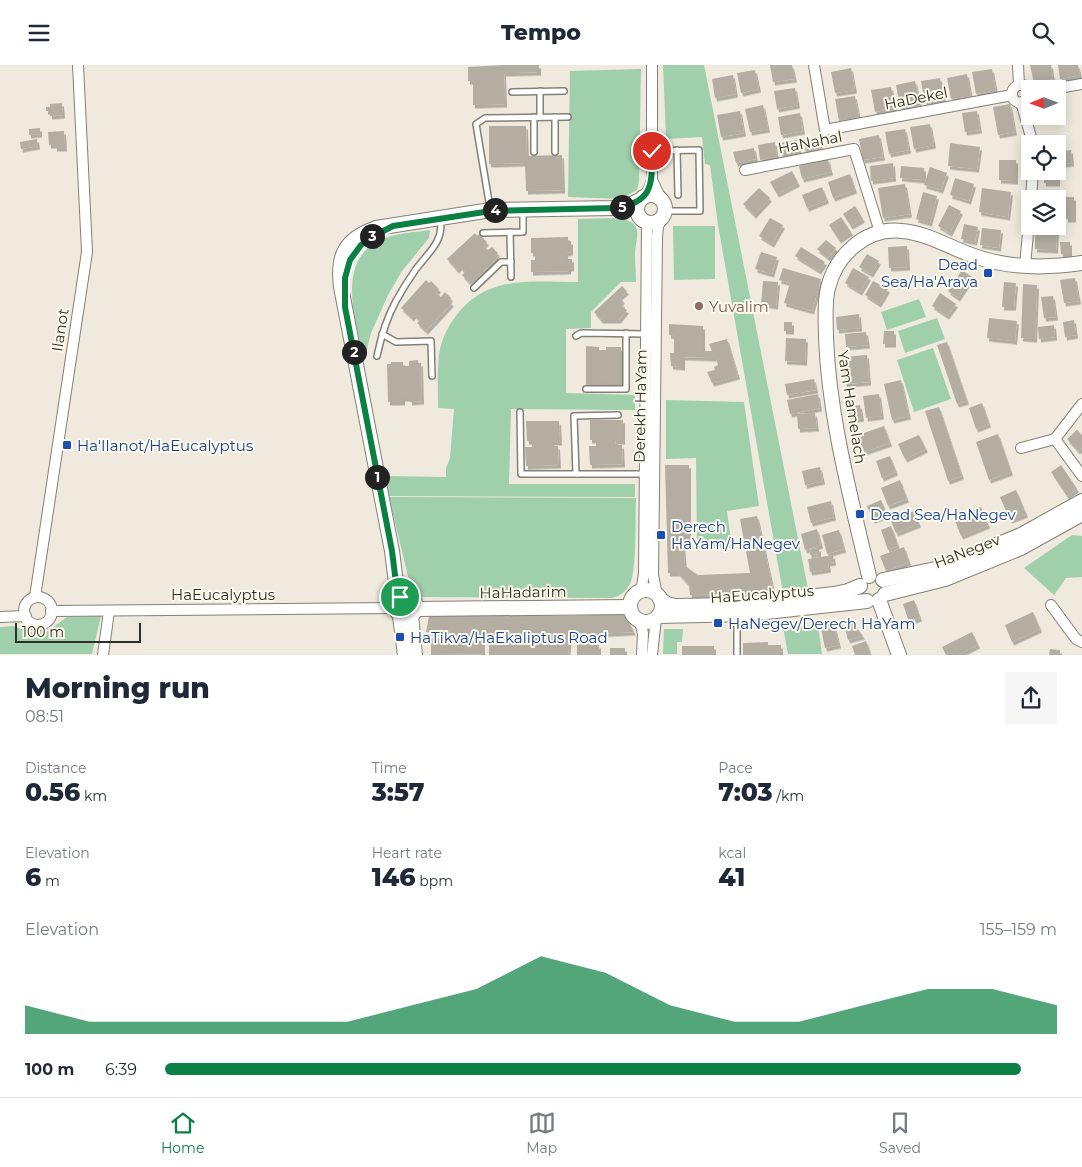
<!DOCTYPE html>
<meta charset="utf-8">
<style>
body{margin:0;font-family:Montserrat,sans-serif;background:#f6f6f7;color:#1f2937;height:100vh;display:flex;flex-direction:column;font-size:19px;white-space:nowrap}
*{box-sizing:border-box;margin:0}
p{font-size:16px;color:#747a83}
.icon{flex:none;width:28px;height:28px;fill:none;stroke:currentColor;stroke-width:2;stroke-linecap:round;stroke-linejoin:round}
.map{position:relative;height:590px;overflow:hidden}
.sheet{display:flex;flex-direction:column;background:#fff;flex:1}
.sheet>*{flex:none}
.needle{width:32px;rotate:269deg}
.buttons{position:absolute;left:1021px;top:15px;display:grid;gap:10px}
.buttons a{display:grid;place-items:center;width:45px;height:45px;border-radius:0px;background:#fff;box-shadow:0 2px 12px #0003;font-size:25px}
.scale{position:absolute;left:15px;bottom:12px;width:126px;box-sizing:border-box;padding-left:5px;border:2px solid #2f2e29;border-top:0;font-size:14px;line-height:18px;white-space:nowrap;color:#2f2e29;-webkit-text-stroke:4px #fcf8ea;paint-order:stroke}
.pin{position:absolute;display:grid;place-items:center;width:42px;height:42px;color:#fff;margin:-21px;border:2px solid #fff;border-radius:50%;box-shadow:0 1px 5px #0007}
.km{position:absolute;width:25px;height:25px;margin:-12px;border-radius:50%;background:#222;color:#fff;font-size:14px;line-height:25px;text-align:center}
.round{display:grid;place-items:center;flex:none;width:52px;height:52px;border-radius:0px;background:#f6f6f7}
.summary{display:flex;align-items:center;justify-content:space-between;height:85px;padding:0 25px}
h1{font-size:28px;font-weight:800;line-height:38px}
.metrics{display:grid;grid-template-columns:repeat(3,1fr);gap:8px;height:85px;padding:5px 25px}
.metrics div{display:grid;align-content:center}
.metrics b{font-size:25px;font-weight:800}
.metrics small{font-size:14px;font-weight:400}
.metrics p{font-size:14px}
.chart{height:140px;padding:10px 25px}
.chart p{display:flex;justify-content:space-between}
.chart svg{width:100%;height:90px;margin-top:5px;fill:#0b8043;opacity:.7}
ul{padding:0 25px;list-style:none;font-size:16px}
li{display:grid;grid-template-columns:80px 60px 1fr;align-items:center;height:38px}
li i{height:12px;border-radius:6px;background:#0b8043}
header{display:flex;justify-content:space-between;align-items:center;height:65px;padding:0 25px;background:#fff;font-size:22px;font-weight:800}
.dock{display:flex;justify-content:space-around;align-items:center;height:70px;border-top:1px solid #e0e1e3;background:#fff;font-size:14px;color:#747a83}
.dock a{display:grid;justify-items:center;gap:2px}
.dock .selected{color:#0b8043}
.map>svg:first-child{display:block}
.green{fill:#a0cfac}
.building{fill:#b3aea1;filter:url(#shadow)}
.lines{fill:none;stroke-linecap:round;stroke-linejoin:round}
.lane-casing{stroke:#848074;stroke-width:8}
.street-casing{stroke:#848074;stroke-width:12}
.secondary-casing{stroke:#848074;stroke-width:16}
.lane{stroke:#fff;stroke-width:5}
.street{stroke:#fff;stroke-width:10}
.secondary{stroke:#fff;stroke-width:14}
.route-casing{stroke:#fff;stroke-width:10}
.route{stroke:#0b8043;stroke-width:6}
.transit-dot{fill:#1a4fb4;stroke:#fcf8ea;stroke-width:2}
.education-dot{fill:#8d6e63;stroke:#fcf8ea;stroke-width:2}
.labels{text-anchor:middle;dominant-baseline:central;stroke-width:4;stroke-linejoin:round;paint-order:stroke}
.street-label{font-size:15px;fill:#2f2e29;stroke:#fcf8ea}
.transit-label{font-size:15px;fill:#164399;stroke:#fcf8ea;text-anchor:start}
.education-label{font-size:15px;fill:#785e54;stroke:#fcf8ea;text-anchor:start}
</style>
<header><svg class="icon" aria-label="menu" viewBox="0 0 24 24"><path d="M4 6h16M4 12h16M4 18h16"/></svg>Tempo<svg class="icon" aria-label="search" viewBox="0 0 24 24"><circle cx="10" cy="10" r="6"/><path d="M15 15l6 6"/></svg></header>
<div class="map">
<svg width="1082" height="590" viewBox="0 0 1082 590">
<defs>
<filter id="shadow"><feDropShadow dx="2" dy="3.5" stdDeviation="0" flood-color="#0004"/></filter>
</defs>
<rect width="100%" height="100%" fill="#efeadd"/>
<g class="green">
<polygon points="663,0 704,0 808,524 783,528 718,160 710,100 705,99 702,72 666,74"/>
<polygon points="641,4 639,117 637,125 621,134 568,132 570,6"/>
<path d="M619,153C645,158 636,171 635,188C635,197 636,207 636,217H621L591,247V263L566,264V328L635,330V345L511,344L509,419H635V432L388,431L384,411L446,412V403L450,393L454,344L438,343C438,326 437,307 439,290C441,275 447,263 456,251C487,209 533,217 578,217V154Z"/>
<polygon points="673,161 715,161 715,214 674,215"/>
<path d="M430,165L429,173L402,206L388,230L371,268L364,296C356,256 333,193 385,173C399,168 416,167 430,165Z"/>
<polygon points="919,234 926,252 887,265 881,247"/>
<polygon points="937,253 945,274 905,288 898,266"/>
<polygon points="933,283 951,334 914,347 897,295"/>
<polygon points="666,335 744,337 759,441 727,446 732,483 697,483 696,393 666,394"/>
<path d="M389,432L636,433C635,451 637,505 630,519C626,526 621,531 612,533L413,532Z"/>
<polygon points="1072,470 1082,471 1082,512 1066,513 1054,530 1024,503"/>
<polygon points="101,551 92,589 0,589 0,562 13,561 30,567 48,566 67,552"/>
<polygon points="818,560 822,589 788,589 783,562"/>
<polygon points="664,564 683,564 682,577 677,577 677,589 663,589"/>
</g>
<g class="building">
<polygon points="504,0 539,0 539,7 504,8 505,39 473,40 473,16 468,16 468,2"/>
<polygon points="770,0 792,0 795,14 773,17"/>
<polygon points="1030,0 1051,0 1053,14 1034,18"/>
<polygon points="1058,0 1078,0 1080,10 1060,14"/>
<polygon points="851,3 855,25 835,28 831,7"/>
<polygon points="992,4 996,25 976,29 972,7"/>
<polygon points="755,5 759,24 741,28 737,8"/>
<polygon points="967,9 971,31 951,34 947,13"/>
<polygon points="733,10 736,29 715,33 712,14"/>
<polygon points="940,13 944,34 925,38 921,16"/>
<polygon points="915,16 920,38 900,42 896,20"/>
<polygon points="891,22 895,43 875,47 871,25"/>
<polygon points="795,23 798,40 777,44 774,26"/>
<polygon points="855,31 859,52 839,56 835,34"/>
<polygon points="62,38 63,50 50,51 50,46 46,46 46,42 50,42 50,39"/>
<polygon points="1010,39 1015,67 998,70 993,42"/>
<polygon points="763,40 768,64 750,67 745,44"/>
<polygon points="740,46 744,68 721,72 717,50"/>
<polygon points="977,46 980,65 965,67 962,48"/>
<polygon points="800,48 803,66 781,70 778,52"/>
<polygon points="930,59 934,80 914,84 910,62"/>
<polygon points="489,61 526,61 527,91 562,90 563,125 526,126 525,98 489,99"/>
<polygon points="40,63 40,69 29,70 29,64"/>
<polygon points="905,64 909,85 889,89 885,67"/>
<polygon points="64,66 65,83 55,83 55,80 49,80 48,67"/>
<polygon points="879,70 883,92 863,95 859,74"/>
<polygon points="819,72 821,83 806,87 803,75"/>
<polygon points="37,74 38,81 21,84 20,77"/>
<polygon points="797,75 800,88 783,92 780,78"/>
<polygon points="775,77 777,92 760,95 758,80"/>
<polygon points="950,78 980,82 977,104 948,101"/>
<polygon points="754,83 756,94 736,98 733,87"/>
<polygon points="1071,85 1072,98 1064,99 1063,86"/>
<polygon points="828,94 831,107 802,114 799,101"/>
<polygon points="999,95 1016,95 1016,116 999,115"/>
<polygon points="893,98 894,113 871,116 870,101"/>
<polygon points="901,101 924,103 924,115 900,113"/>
<polygon points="930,102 947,108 941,125 924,120"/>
<polygon points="792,106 798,118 777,129 770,117"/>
<rect x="1044" y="106" width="14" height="12"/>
<polygon points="850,109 855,125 833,133 828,117"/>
<polygon points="955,113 974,119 969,136 950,130"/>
<polygon points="905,119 910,149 883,153 878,123"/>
<polygon points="822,122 827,135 807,143 802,130"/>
<polygon points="759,123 770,133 754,150 743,139"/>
<polygon points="982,123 1011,127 1008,152 979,147"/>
<polygon points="923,127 937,131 930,158 916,154"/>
<polygon points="1043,129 1058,131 1058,134 1042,134"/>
<rect x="1066" y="132" width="8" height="22"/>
<polygon points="949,140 961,146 950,168 938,161"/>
<polygon points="855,141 863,154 851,161 843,149"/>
<polygon points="1058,149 1064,150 1063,162 1058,162"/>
<polygon points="841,152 851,167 839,175 829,160"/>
<polygon points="770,153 783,160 772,179 759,171"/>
<polygon points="964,159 978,162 975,177 961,174"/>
<polygon points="982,163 1001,165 999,183 980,180"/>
<polygon points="1035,166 1057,166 1056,185 1035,184"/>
<polygon points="475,168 477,171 479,169 487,177 483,181 488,185 492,182 498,188 496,190 498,192 471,219 462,210 465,207 460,202 457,205 447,194"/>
<polygon points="568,172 568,176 571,176 571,187 566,188 566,194 572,194 572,203 569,203 569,206 531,207 531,195 535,195 535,188 531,188 531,173"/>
<polygon points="826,175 836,183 828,193 817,184"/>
<polygon points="1060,177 1070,177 1070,189 1061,189"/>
<polygon points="907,181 908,202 889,203 888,182"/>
<polygon points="801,182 825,197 819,206 795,191"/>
<polygon points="761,187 777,192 772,209 755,204"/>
<polygon points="867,189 879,196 871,209 859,202"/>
<polygon points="783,203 821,214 812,246 784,238 790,218 779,215"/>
<polygon points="853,203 869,212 860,227 845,218"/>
<polygon points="962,205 972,212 958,233 948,226"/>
<polygon points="1075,213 1079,236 1064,238 1060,215"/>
<polygon points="426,215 429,218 431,216 439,224 436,227 441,232 445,227 451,233 449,236 452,238 426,266 417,258 420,255 414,250 412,253 401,243"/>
<polygon points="763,216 778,217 776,241 761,239"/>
<polygon points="873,216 888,224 879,239 865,230"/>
<polygon points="1004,217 1016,218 1014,242 1002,242"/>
<polygon points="1023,219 1037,220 1035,274 1021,273"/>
<polygon points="622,221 627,226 620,232 623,235 621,237 623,239 622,242 627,245 619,255 601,255 594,247"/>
<polygon points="940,228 956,239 947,251 932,241"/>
<polygon points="1053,231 1056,252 1044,253 1041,232"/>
<polygon points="859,249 860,263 837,265 836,252"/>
<polygon points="989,253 1017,256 1015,276 987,273"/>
<polygon points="1074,255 1076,270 1065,272 1063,257"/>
<rect x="784" y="257" width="8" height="9"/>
<polygon points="669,259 703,261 703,286 712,286 709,279 727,274 738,311 712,318 707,307 715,305 714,302 718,300 716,293 683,292 683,302 671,301 670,288 674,288 674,271 669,270"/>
<polygon points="1054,260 1055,272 1039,274 1038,262"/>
<polygon points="884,266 894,266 894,279 883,279"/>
<polygon points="866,267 868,280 846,282 845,269"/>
<polygon points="786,273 806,274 805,297 785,296"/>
<polygon points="947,277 967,336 957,339 937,280"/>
<polygon points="586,281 599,282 599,285 606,285 606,282 621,282 621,320 605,320 605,317 598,317 598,320 586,320"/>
<polygon points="867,290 869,317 845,319 842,292"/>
<polygon points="418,295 418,298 421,298 422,336 410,337 410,333 403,333 403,337 388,337 387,299 391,299 391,297 403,297 403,301 409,301 409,296"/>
<polygon points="814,314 816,325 787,330 785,319"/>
<polygon points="901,315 909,351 892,355 884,319"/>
<polygon points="818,329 820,343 790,349 787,335"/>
<polygon points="879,329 882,351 866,353 863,331"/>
<polygon points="982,338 989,359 976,364 969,343"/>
<polygon points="860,340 862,353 850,355 848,342"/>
<polygon points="939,342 962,411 948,416 925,346"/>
<polygon points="815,348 817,363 798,364 797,349"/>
<polygon points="590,355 623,355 623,376 615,376 616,380 622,380 623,399 590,400 589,381 596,381 596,375 590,375"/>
<polygon points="526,356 559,356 560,377 552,377 552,381 558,381 559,400 526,401 525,382 532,382 532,376 527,376"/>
<polygon points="884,361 890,378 864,387 858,370"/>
<polygon points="1077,365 1082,370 1082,383 1078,386 1067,374"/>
<polygon points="998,369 1011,407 989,415 976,377"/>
<polygon points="919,370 926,384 905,394 898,379"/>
<polygon points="890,391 896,407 882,413 876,396"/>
<polygon points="665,400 689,400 689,479 683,479 685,501 698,510 750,508 740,454 757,451 775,533 755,536 753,529 690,530 689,520 678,508 668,508"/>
<polygon points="1061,400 1077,424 1067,431 1051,407"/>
<polygon points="820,402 823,416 805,420 802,406"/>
<polygon points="900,415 907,434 888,441 881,423"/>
<polygon points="1016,425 1026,449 1010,455 1000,432"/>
<polygon points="881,435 887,450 873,455 867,441"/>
<polygon points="831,436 834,452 811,458 807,442"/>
<polygon points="981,442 988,460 961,471 954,453"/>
<polygon points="914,446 919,459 896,468 891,456"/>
<polygon points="891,461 898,481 888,485 881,465"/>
<polygon points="817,464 821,480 805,485 801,469"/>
<polygon points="839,465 844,484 827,489 822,470"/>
<polygon points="904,482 909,497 886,506 880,491"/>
<polygon points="819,483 819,489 810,490 809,485"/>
<polygon points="833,490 834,497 828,498 829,504 810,507 808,494"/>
<polygon points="914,535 920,553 909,557 903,539"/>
<polygon points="1033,547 1040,564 1012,577 1005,560"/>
<polygon points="625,549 634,567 570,570 568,590 489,590 489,569 426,567 429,551 564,551"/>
<polygon points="833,555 839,580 825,583 820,558"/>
<polygon points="853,558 863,571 848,575 844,560"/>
<polygon points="972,567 978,580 958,590 946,590 942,582"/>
<polygon points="464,570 464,576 483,576 483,589 431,590 431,573 445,573 445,578 452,578 452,571"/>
<polygon points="866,576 871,590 855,590 852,581"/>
<polygon points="577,577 590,577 590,580 599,580 599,590 577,590"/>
<polygon points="768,577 768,580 781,580 781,590 743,590 743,578"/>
<rect x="682" y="581" width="32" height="9"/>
<rect x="610" y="583" width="15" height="7"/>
<polygon points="1050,584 1060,585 1060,590 1049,590"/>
</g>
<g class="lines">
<g class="lane-casing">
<g id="lane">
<polyline points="540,26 540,52"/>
<polyline points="512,27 564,26"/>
<polyline points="534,52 534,87"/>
<polyline points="555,52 555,87"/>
<polyline points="677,85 678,130"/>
<polyline points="652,86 699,85 700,146 666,146"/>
<polyline points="490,143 476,59 485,53 568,52"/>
<polyline points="510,167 511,212"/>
<polyline points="483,168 523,167 523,147"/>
<polyline points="474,223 501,197 511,197"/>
<polyline points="382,269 396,277 431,276 432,311"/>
<polyline points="576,271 581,268 646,269"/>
<path d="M377,291C381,272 386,254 396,236C402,225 409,214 416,204C428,188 445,175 440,154"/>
<polyline points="586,324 626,324 626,268"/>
<polyline points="520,347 521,409 645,409"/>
<polyline points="576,409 574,351 618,350"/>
<polyline points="737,590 737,550"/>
</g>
</g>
<g class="street-casing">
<g id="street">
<polyline points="814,0 825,65 1012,30"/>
<polyline points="1018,0 1019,20"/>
<circle cx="1021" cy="29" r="9"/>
<polyline points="1053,24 1082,19"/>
<polyline points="1021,37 1033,79"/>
<polyline points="745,105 854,84 880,167"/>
<polyline points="652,115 660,132"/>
<polyline points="644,131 649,124 652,115 652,0"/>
<polyline points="1031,134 1033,106"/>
<polyline points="1025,200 1030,148"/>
<polyline points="1055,374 1082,339"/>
<polyline points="1021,383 1055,374 1082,411"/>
<polyline points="638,527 642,521 644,509 647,161 645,157"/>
<polyline points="657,530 653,510 657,172 658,161 662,154"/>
<polyline points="35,532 87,187 78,0"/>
<circle cx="38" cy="546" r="14"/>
<polyline points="1051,540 1076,574 1082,577"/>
<polyline points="51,546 395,543"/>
<polyline points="0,552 26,551"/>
<polyline points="639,555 643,568 642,590"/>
<polyline points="103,590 109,546"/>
<polyline points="652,590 656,553"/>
</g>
</g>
<g class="secondary-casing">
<g id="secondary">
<circle cx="651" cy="144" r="14"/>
<path d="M869,511C851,433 829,353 826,273C826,257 824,238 828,223C836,190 866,162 902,166C928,168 952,184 977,192C1009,203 1048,203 1082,198"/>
<polyline points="883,515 940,503 1021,470 1082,436"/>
<circle cx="646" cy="541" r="16"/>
<polyline points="885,529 945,514 1021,483 1082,449"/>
<circle cx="406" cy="542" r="10"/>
<path d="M398,534L392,486L341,222C337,190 345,174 376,163L491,145L614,143L629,140L640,135"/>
<polyline points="660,534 667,539 675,541 737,540 834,529 848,526 860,521"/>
<polyline points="879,535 899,590"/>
<polyline points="416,544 630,542"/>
<polyline points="400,551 405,590"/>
<polyline points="411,551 415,590"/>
<polyline points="658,551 748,549 867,536"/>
</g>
</g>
<use href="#lane" class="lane"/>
<use href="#street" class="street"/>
<use href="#secondary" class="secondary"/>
</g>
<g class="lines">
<g class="route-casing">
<path id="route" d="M400,532L398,534L392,486L345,242V213L350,195L361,180L370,173L393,161L491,146L614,143C654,138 652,119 652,86"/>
</g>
<use href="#route" class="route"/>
</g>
<g class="transit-dot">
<rect x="983" y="203" width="10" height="10" rx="2.5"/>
<rect x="62" y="375" width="10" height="10" rx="2.5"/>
<rect x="855" y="444" width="10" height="10" rx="2.5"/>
<rect x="656" y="465" width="10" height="10" rx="2.5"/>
<rect x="713" y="553" width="10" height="10" rx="2.5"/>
<rect x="395" y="567" width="10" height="10" rx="2.5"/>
</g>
<circle class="education-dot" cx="699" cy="241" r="5"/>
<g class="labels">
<g class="street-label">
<text transform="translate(916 33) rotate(-11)">HaDekel</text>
<text transform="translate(810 77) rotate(-11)">HaNahal</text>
<text transform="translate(60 265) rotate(-81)">Ilanot</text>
<text transform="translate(640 341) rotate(-89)">Derekh HaYam</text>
<text transform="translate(852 342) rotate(81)">Yam Hamelach</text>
<text transform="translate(967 486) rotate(-21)">HaNegev</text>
<text transform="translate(523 527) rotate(-1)">HaHadarim</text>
<text x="223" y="529">HaEucalyptus</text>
<text transform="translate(762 529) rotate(-4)">HaEucalyptus</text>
</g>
<g class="transit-label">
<text x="978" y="199" text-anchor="end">Dead<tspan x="978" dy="17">Sea/Ha'Arava</tspan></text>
<text x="77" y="380">Ha'Ilanot/HaEucalyptus</text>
<text x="870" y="449">Dead Sea/HaNegev</text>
<text x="671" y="461">Derech<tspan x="671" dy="17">HaYam/HaNegev</tspan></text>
<text x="728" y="558">HaNegev/Derech HaYam</text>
<text x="410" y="572">HaTikva/HaEkaliptus Road</text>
</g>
<g class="education-label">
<text x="709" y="241">Yuvalim</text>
</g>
</g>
</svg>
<div class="buttons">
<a><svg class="needle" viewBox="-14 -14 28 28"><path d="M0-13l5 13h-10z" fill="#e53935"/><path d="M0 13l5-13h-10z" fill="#747a83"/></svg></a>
<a><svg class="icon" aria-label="locate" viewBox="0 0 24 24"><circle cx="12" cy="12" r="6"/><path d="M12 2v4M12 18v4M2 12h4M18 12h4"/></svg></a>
<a><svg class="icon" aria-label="layers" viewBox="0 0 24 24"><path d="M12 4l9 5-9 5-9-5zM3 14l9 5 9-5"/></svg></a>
</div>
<div class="scale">100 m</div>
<div class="pin" style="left:400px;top:532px;background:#1e9e55"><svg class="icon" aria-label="arrive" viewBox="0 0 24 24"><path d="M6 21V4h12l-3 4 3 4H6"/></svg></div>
<div class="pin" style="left:652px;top:86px;background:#d93025"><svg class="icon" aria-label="check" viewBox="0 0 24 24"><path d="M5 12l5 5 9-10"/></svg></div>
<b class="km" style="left:377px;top:412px">1</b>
<b class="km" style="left:354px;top:287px">2</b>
<b class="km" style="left:372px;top:171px">3</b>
<b class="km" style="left:495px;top:145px">4</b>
<b class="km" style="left:622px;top:142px">5</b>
</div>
<section class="sheet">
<div class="summary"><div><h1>Morning run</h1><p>08:51</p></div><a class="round"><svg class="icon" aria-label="share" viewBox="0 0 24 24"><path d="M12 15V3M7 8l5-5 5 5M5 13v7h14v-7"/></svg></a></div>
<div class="metrics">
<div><p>Distance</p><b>0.56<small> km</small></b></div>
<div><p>Time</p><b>3:57</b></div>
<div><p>Pace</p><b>7:03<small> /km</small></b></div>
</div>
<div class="metrics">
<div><p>Elevation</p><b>6<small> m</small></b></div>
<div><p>Heart rate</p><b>146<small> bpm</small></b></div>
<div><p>kcal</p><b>41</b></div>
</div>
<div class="chart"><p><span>Elevation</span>155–159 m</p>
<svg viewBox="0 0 160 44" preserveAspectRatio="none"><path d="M0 44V30L10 38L20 38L30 38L40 38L50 38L60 30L70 22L80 6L90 14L100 30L110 38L120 38L130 30L140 22L150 22L160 30V44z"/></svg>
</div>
<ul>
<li><b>100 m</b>6:39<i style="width:96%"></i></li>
</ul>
</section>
<nav class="dock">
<a class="selected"><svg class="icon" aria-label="home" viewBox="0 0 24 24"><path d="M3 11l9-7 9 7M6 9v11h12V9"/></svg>Home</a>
<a><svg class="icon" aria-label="map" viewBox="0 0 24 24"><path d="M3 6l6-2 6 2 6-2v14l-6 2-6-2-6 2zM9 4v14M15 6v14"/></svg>Map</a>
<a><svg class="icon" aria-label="saved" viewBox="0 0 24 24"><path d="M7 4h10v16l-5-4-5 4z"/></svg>Saved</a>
</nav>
